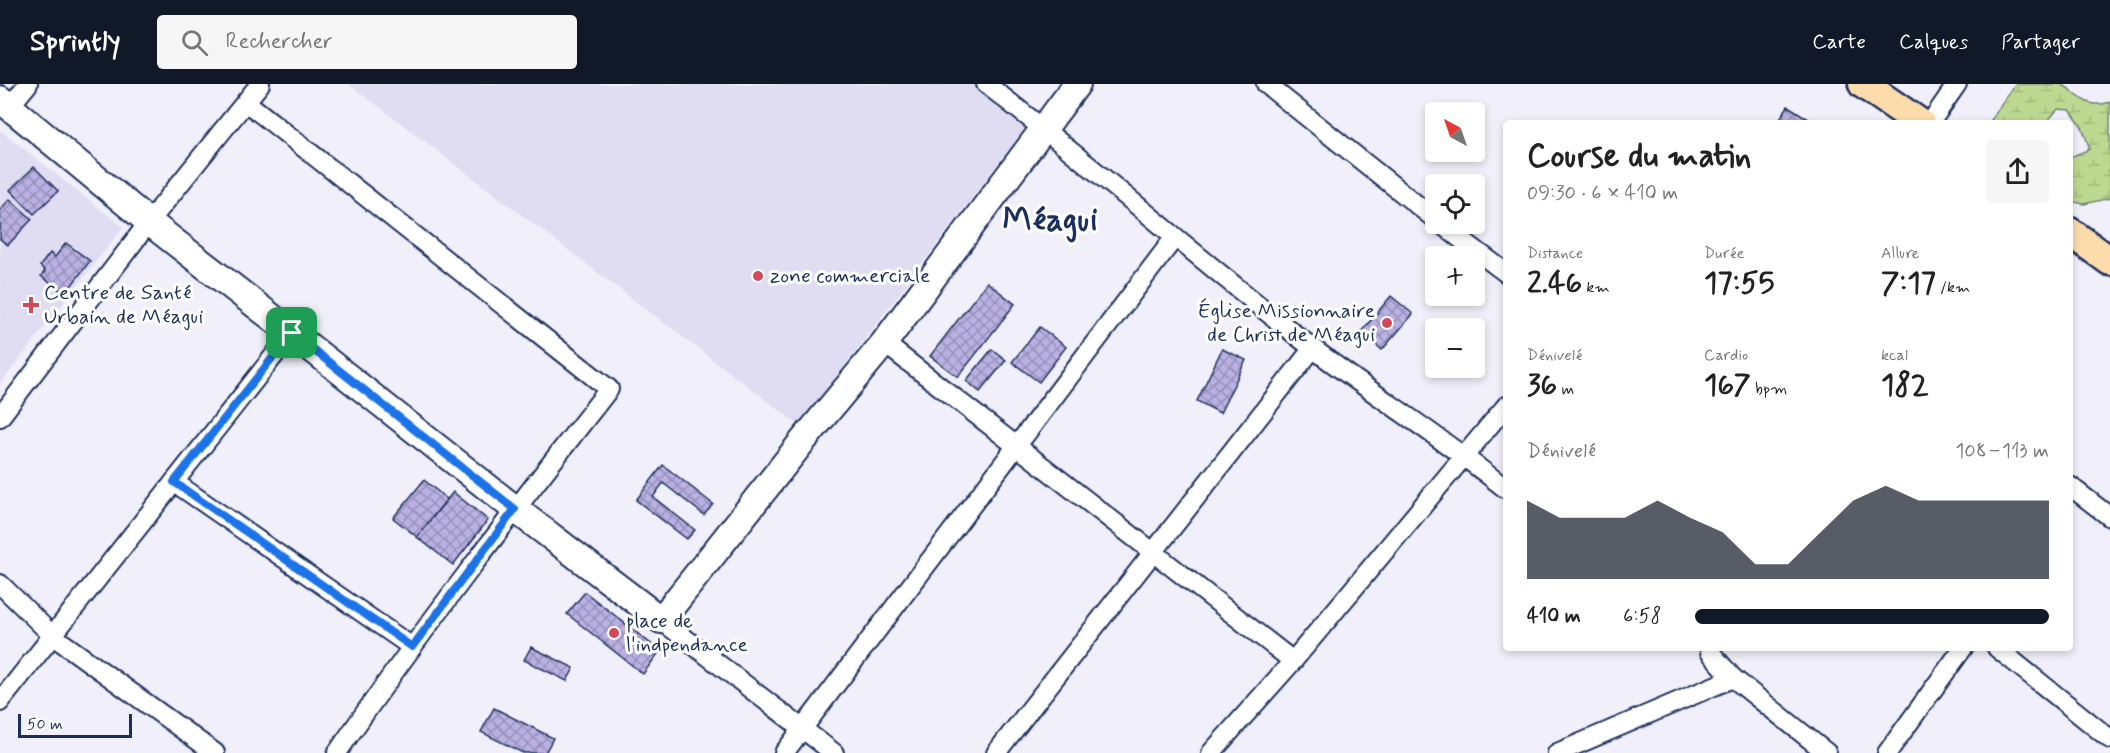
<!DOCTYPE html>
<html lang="fr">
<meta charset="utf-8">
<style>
body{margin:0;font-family:Mynerve,sans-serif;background:#f6f6f6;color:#222;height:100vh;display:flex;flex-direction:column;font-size:22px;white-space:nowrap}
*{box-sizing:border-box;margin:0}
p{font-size:20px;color:#767676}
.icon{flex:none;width:33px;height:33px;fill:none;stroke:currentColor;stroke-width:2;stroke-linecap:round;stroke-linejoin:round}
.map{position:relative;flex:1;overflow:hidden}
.details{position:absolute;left:1503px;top:36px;width:570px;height:531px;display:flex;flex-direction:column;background:#fff;border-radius:6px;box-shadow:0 3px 9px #0003}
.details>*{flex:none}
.needle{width:39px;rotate:320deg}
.fabs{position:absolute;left:1425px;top:18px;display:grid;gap:12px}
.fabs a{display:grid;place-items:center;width:60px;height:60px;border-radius:6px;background:#fff;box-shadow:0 3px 9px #0003;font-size:30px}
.scale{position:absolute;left:18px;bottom:15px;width:114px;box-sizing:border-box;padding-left:6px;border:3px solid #1b2f5e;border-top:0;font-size:16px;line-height:21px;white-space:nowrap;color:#1b2f5e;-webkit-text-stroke:4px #fff;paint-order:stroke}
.pin{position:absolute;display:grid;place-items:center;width:51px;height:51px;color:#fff;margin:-26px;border-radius:12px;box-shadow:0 3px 9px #0006}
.round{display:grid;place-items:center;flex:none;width:63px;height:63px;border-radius:6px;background:#f6f6f6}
.summary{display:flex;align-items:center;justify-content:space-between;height:102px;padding:0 24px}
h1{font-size:33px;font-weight:800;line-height:45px}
.metrics{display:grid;grid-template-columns:repeat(3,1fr);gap:9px;height:102px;padding:6px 24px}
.metrics div{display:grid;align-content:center}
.metrics b{font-size:30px;font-weight:800}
.metrics small{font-size:16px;font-weight:400}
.metrics p{font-size:16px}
.chart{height:168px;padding:12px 24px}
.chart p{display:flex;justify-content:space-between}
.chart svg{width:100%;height:108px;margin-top:6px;fill:#111827;opacity:.7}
ul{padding:0 24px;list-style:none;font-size:20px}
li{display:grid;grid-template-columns:96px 72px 1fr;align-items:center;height:45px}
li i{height:15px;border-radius:8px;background:#111827}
header{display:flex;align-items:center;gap:36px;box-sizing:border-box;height:84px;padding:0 30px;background:#111827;color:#fff}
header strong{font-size:28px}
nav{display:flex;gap:33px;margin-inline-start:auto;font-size:21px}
.search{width:420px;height:54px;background:#f6f6f6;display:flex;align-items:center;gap:15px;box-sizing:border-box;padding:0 21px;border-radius:6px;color:#767676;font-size:22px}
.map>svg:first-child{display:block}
.built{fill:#e0dcf2}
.wetland{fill:url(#wetland-marsh);stroke:#6c8477;stroke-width:1.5}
.building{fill:url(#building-cross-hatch);stroke:#1b2f5e;stroke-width:1.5}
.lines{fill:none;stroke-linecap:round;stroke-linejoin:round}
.street-casing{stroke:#1b2f5e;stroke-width:22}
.secondary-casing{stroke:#1b2f5e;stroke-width:30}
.primary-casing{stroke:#1b2f5e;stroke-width:33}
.street{stroke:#fff;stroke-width:18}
.secondary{stroke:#fff;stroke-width:26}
.primary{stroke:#fddcac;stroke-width:28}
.route-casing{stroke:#fff;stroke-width:12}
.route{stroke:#1a73e8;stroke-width:8}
.poi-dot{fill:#d1495b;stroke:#fff;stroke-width:2}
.labels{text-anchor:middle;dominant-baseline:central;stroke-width:6;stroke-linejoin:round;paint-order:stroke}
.poi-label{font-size:21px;fill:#1b2f5e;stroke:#fff;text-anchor:start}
.town-label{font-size:33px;font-weight:bold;fill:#1b2f5e;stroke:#fff}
</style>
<header>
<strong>Sprintly</strong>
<div class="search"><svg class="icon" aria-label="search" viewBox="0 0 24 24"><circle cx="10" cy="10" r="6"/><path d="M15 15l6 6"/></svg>Rechercher</div>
<nav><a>Carte</a><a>Calques</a><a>Partager</a></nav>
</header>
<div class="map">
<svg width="2110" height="669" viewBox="0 0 2110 669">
<defs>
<pattern id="wetland-marsh" width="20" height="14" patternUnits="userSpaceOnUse" patternTransform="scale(1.5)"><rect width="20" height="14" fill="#bdd890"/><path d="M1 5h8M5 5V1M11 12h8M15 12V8" fill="none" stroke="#a2ba7f"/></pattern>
<pattern id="building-cross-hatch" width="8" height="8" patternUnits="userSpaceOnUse" patternTransform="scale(1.5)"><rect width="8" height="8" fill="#bab1e2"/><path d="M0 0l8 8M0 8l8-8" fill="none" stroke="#9690ba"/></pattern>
</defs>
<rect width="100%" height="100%" fill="#f1eff9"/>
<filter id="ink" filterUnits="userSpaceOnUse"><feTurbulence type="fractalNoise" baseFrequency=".0167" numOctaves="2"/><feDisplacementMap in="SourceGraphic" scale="12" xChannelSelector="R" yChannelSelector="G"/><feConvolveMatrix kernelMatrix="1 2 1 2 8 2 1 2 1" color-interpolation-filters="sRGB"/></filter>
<g filter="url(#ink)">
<g class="built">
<polygon points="349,0 972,0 1027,42 799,341"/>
<polygon points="0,46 123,143 0,300"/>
</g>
<path class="wetland" d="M2015,0C2029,0 2045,0 2059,0C2074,2 2082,28 2110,18V114L2084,120L2070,117V73L2090,65L2082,43L2070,26L2058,25L2046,39H1989Z"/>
<g class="building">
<polygon points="1788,22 1815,39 1777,39"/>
<polygon points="34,83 58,107 34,130 10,106"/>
<polygon points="10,115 32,135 8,161 0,155 0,126"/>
<polygon points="66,159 90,177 65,210 41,192 45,187 40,182 50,169 55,173"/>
<polygon points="987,198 1015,220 958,293 930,272"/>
<polygon points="1391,212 1413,230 1382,266 1361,248"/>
<polygon points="1040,243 1066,263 1039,298 1012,278"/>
<polygon points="992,265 1006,276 980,308 966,297"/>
<polygon points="1222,265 1246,276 1220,329 1197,317"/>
<polygon points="663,381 713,420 704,431 663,399 653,413 695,446 687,455 636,416"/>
<polygon points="424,396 447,415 417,453 393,434"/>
<polygon points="453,408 488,436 453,481 417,453"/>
<polygon points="585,508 660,567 643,590 567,530"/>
<polygon points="531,563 574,584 567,597 524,576"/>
<polygon points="494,624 553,654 545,669 523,669 481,648"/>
</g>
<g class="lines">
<g class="street-casing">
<g id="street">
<path d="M986,0C1097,85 1201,177 1311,263C1375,312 1443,354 1506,405"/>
<polyline points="1266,0 1436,136"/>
<path d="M246,18L609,305C516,424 423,544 337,669"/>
<polyline points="9,23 28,0"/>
<polyline points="1930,39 1957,0"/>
<polyline points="1441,140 1506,189"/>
<polyline points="884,259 1293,577"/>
<polyline points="0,333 149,138 260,0"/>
<polyline points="174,398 412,563"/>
<polyline points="2070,402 2110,433"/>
<polyline points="0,500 53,552 215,669"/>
<polyline points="661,536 834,669"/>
<polyline points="1997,564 2110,655"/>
<polyline points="1710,568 1733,594 1827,669"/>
<polyline points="0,618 292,249"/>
<polyline points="784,669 1175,153"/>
<polyline points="996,669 1313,264"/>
<polyline points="1211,669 1293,577 1506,322"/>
<polyline points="1557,669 1733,594"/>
<polyline points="1887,669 1963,564"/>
</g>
</g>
<g class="secondary-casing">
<polyline id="secondary" points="0,15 149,138 292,249 515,425 661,536 802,358 884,259 1077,0"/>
</g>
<g class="primary-casing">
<g id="primary">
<polyline points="1863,0 1920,39"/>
<polyline points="2070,148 2110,177"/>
</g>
</g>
<use href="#street" class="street"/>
<use href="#secondary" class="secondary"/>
<use href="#primary" class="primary"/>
</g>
</g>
<g class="lines" filter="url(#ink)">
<g class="route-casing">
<polygon id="route" points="292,249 515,425 412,563 174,398"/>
</g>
<use href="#route" class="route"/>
</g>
<g class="poi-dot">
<circle cx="758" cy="192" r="6"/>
<path d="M28 212h6v6h6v6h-6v6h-6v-6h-6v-6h6z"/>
<circle cx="1387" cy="239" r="6"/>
<circle cx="614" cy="549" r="6"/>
</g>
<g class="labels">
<g class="poi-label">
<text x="770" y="192">zone commerciale</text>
<text x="44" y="209">Centre de Santé<tspan x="44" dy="24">Urbain de Méagui</tspan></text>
<text x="1375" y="227" text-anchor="end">Église Missionnaire<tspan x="1375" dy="24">de Christ de Méagui</tspan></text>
<text x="626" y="537">place de<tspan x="626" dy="24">l'indpendance</tspan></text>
</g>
<g class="town-label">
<text x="1050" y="137">Méagui</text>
</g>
</g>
</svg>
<div class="fabs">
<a><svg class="needle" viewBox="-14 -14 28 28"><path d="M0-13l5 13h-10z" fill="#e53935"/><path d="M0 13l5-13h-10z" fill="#767676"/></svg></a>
<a><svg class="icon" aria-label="locate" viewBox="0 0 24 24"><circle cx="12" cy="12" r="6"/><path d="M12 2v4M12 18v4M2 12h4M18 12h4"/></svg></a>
<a>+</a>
<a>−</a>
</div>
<div class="scale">50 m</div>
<div class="pin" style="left:292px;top:249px;background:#1e9e55"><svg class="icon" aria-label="arrive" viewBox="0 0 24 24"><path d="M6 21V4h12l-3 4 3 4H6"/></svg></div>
<section class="details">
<div class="summary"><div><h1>Course du matin</h1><p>09:30 · 6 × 410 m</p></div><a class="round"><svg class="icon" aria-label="share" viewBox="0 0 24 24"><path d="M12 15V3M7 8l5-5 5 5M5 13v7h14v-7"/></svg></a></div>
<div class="metrics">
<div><p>Distance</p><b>2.46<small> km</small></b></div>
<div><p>Durée</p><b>17:55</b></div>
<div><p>Allure</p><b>7:17<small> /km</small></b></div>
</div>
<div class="metrics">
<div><p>Dénivelé</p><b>36<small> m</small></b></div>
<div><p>Cardio</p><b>167<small> bpm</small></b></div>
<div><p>kcal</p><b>182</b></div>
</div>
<div class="chart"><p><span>Dénivelé</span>108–113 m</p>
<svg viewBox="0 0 160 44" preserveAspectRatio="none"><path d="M0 44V12L10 19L20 19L30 19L40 12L50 19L60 25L70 38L80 38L90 25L100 12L110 6L120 12L130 12L140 12L150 12L160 12V44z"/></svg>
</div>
<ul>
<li><b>410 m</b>6:58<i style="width:100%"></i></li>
</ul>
</section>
</div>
